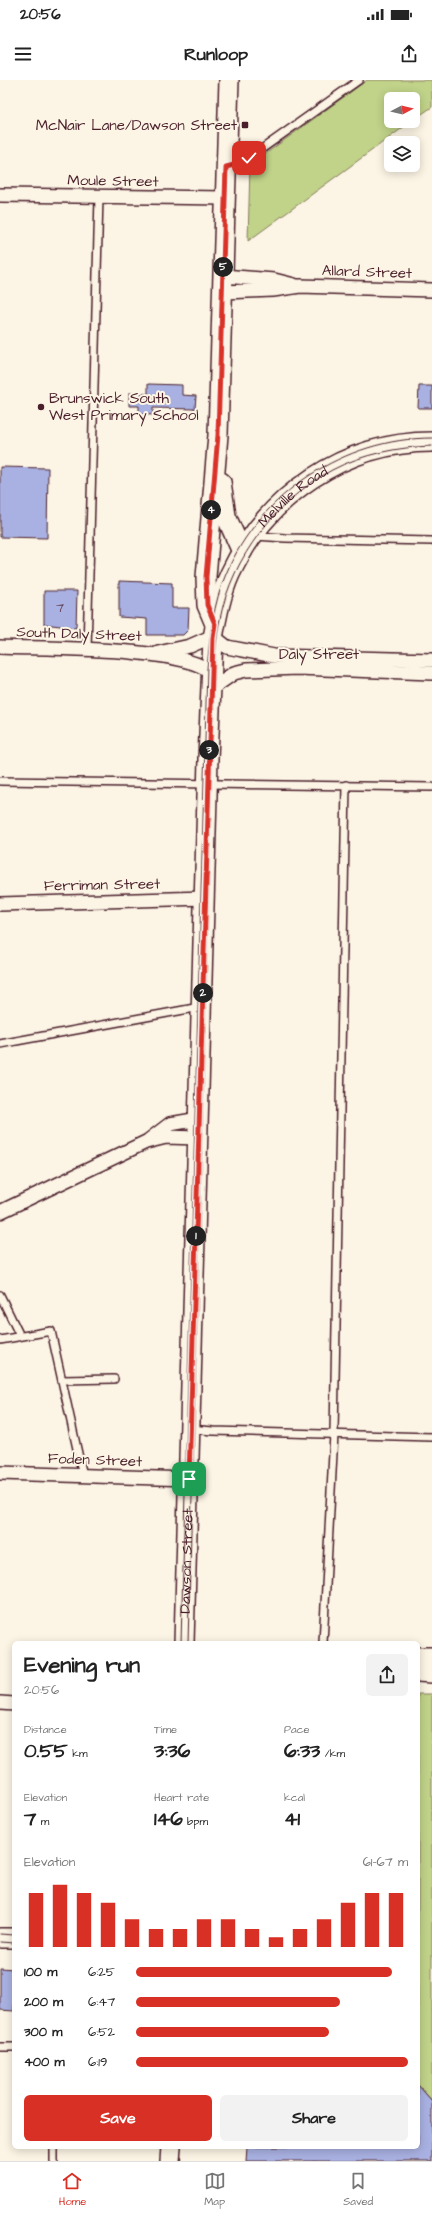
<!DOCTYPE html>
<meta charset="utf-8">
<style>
body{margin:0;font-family:"Architects Daughter",sans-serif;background:#f2f2f2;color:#222;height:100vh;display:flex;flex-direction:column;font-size:15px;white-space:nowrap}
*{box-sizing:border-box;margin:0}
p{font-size:13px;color:#767676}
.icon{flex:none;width:22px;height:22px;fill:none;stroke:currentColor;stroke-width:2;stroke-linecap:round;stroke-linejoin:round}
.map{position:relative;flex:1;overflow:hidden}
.sheet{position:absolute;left:12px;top:1561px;width:408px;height:508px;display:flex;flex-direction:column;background:#fff;border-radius:6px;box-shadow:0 2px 10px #0003}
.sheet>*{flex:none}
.needle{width:26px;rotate:83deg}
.fabs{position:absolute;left:384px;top:12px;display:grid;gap:8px}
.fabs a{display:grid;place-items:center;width:36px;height:36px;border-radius:6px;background:#fff;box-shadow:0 2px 10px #0003;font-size:20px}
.pin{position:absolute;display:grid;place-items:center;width:34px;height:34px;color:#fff;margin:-17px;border-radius:8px;box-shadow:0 2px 6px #0006}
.km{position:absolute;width:20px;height:20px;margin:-10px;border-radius:50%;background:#222;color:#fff;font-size:11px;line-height:20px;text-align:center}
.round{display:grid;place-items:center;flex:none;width:42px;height:42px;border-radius:6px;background:#f2f2f2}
.overview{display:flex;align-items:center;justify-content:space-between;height:68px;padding:0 12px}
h1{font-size:22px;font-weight:800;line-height:30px}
.metrics{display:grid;grid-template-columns:repeat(3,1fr);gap:6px;height:68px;padding:4px 12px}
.metrics div{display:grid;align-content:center}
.metrics b{font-size:20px;font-weight:800}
.metrics small{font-size:11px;font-weight:400}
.metrics p{font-size:11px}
.chart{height:112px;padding:8px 12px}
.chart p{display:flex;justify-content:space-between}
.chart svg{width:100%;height:72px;margin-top:4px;stroke:#d93025;stroke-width:6}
.cta{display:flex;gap:8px;margin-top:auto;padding:8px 12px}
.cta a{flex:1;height:46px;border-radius:6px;background:#d93025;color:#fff;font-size:16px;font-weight:800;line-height:46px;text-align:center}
.cta a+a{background:#f2f2f2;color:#222}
ul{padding:0 12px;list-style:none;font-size:13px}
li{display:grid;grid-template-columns:64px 48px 1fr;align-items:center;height:30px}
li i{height:10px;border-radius:5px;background:#d93025}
.status{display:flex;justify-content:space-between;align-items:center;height:28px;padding:0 20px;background:#fff;direction:ltr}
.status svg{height:11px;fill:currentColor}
header{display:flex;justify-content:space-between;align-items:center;height:52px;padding:0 12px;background:#fff;font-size:18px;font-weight:800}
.dock{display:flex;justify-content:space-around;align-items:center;height:56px;border-top:1px solid #e0e0e0;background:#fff;font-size:11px;color:#767676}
.dock a{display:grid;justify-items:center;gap:2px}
.dock .current{color:#d93025}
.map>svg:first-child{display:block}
.green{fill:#c0d389;stroke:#85795a}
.building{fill:#a9b1e2;stroke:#4a1f2b}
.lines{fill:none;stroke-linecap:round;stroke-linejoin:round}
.lane-casing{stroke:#4a1f2b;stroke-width:10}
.street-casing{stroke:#4a1f2b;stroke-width:16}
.secondary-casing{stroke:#4a1f2b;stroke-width:22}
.lane{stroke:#fcf5e5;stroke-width:7}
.street{stroke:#fcf5e5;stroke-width:13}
.secondary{stroke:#fcf5e5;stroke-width:19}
.tram{stroke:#4a1f2b;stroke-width:1}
.route-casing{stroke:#fff;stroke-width:8}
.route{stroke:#d93025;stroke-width:5}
.poi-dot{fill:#4a1f2b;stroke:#fcf5e5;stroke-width:1.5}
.labels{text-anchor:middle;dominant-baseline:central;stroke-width:4;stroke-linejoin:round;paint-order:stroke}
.number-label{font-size:13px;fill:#624459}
.poi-label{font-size:15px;fill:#4a1f2b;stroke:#fcf5e5;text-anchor:end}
.street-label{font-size:15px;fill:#4a1f2b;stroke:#fcf5e5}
</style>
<div class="status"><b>20:56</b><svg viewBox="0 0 49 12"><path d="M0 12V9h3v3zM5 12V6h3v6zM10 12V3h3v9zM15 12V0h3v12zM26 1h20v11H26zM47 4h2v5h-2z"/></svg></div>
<header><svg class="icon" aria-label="menu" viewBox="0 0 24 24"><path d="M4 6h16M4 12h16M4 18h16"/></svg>Runloop<svg class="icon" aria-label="share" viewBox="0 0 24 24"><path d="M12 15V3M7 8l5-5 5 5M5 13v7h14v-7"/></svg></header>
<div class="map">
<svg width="432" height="2081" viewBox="0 0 432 2081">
<rect width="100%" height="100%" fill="#fcf5e5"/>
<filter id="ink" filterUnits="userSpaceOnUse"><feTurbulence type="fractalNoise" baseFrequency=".025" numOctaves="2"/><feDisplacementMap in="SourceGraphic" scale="8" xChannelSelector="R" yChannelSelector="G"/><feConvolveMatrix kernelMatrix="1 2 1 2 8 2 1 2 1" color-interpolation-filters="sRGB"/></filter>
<g filter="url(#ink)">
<g class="green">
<polygon points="367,0 432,0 432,27 413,40 413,19 391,19 391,41 412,41 248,161 250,85"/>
<polygon points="418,1614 432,1614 432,2021 418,2005"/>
</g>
<g class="building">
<polygon points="148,304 182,305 182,315 196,316 195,329 153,328 153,335 139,334 139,326 129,326 129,313 148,314"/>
<polygon points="419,306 432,306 432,328 418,328"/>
<polygon points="0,387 48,388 47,458 0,457"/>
<polygon points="119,501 172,503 172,528 189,528 188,550 183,555 147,555 147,539 119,537"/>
<polygon points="44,511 77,511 76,548 44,544"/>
<polygon points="0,1888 14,1889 14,1931 0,1930"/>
<polygon points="418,2005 432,2021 432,2081 246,2081 247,2067 418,2067"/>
</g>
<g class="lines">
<g class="lane-casing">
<g id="lane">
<polyline points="228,87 242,83 359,0"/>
<polyline points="256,456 285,458 432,461"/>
<polyline points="87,570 99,117"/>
<polyline points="0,701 432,707"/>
<polyline points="0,964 200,927"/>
<polyline points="0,1215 20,1256"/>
<polyline points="0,1260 51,1251 83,1396"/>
<polyline points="62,1300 114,1299"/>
<polyline points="190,1349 213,1351 432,1357"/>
<polyline points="323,1563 334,1354 346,705"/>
<polyline points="0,1967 14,1967"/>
<polyline points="54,2081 54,2067"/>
</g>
</g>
<g class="street-casing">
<g id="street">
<polyline points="0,115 225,118"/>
<polyline points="223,196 274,200 294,205"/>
<polyline points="223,212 273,210 300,206 432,210"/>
<path d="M0,567C41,569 187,566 211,593"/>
<polyline points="158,573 190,566 213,556 227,567 274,576 432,580"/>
<polyline points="211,609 234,593 246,590 297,588 432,593"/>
<polyline points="0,824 205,818"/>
<polyline points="149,1060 170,1044 199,1039"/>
<polyline points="0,1132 146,1062 166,1057 198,1058"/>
<polyline points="0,1393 189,1399"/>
<polyline points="0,1623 14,1624"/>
</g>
</g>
<g class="secondary-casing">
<g id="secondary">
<polyline points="221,402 226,436 242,472"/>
<polyline points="215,544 207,525 206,497 218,355 229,0"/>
<path id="s1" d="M184,1563L208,679L213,558C217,536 221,514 230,494C267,415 344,362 432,362"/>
<polyline points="418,1577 432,1577"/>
<polyline points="418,1592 432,1593"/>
<polyline points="0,1858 14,1858"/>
<polyline points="170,2081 171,2067"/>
</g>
</g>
<use href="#lane" class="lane"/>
<use href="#street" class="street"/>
<use href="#secondary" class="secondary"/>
<g class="tram">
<path d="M181,1563L207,589C210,556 213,524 226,494C260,413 345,358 432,358"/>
<path d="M188,1563L214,605C215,583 215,561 220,539C232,477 277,420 332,390C362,374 399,367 432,366"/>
<polyline points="0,1854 14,1855"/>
<polyline points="0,1862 14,1863"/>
</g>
</g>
</g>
<g class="lines" filter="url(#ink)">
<g class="route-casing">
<polyline id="route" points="189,1399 213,558 215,544 207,525 206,497 218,355 226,87 242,83 249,78"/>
</g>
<use href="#route" class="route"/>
</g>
<g class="poi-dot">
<rect x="241" y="41" width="8" height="8" rx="2"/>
<circle cx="41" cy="327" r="4"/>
</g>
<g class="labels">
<g class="number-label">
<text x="60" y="528">7</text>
</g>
<g class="poi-label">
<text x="237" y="45">McNair Lane/Dawson Street</text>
<text x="49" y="318" text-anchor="start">Brunswick South<tspan x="49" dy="17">West Primary School</tspan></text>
</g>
<g class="street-label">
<text transform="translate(113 101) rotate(1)">Moule Street</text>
<text transform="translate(367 192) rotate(2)">Allard Street</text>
<text stroke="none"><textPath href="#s1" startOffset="1173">Melville Road</textPath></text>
<text transform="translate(79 554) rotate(2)">South Daly Street</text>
<text x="319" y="574">Daly Street</text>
<text transform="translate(102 805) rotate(-1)">Ferriman Street</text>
<text transform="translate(95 1380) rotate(2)">Foden Street</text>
<text stroke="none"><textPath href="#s1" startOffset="82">Dawson Street</textPath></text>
</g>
</g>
</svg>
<div class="fabs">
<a><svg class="needle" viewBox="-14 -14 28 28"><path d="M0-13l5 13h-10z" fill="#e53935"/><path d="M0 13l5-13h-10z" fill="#767676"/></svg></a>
<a><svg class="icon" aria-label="layers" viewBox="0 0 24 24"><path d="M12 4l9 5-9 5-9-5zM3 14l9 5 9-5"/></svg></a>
</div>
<div class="pin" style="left:189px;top:1399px;background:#1e9e55"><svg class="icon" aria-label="arrive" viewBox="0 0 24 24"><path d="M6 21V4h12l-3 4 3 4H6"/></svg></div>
<div class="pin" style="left:249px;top:78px;background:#d93025"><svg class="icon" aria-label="check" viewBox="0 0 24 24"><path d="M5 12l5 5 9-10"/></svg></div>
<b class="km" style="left:196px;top:1156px">1</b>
<b class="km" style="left:203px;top:913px">2</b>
<b class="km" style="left:209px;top:670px">3</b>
<b class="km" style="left:211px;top:430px">4</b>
<b class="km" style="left:223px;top:187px">5</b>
<section class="sheet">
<div class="overview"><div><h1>Evening run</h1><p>20:56</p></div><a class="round"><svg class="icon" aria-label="share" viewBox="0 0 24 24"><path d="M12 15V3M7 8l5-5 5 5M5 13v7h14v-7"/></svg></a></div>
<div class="metrics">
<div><p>Distance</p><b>0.55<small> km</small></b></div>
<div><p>Time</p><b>3:36</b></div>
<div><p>Pace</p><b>6:33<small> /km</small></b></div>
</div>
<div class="metrics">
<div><p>Elevation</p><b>7<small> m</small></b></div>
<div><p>Heart rate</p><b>146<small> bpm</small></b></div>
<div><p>kcal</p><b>41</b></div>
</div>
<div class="chart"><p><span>Elevation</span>61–67 m</p>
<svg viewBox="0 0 160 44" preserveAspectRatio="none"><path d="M5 44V11M15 44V6M25 44V11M35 44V17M45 44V27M55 44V33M65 44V33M75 44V27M85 44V27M95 44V33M105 44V38M115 44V33M125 44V27M135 44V17M145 44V11M155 44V11"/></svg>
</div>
<ul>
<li><b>100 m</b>6:25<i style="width:94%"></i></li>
<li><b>200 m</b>6:47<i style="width:75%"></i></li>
<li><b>300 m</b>6:52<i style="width:71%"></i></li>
<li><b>400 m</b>6:19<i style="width:100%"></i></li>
</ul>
<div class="cta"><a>Save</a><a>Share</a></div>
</section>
</div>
<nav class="dock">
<a class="current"><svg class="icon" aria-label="home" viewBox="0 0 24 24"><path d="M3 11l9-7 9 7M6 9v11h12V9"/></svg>Home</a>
<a><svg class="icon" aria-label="map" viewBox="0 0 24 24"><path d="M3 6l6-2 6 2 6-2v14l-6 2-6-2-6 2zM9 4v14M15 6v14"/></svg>Map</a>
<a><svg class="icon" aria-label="saved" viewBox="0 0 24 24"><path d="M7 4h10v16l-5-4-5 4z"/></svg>Saved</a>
</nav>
